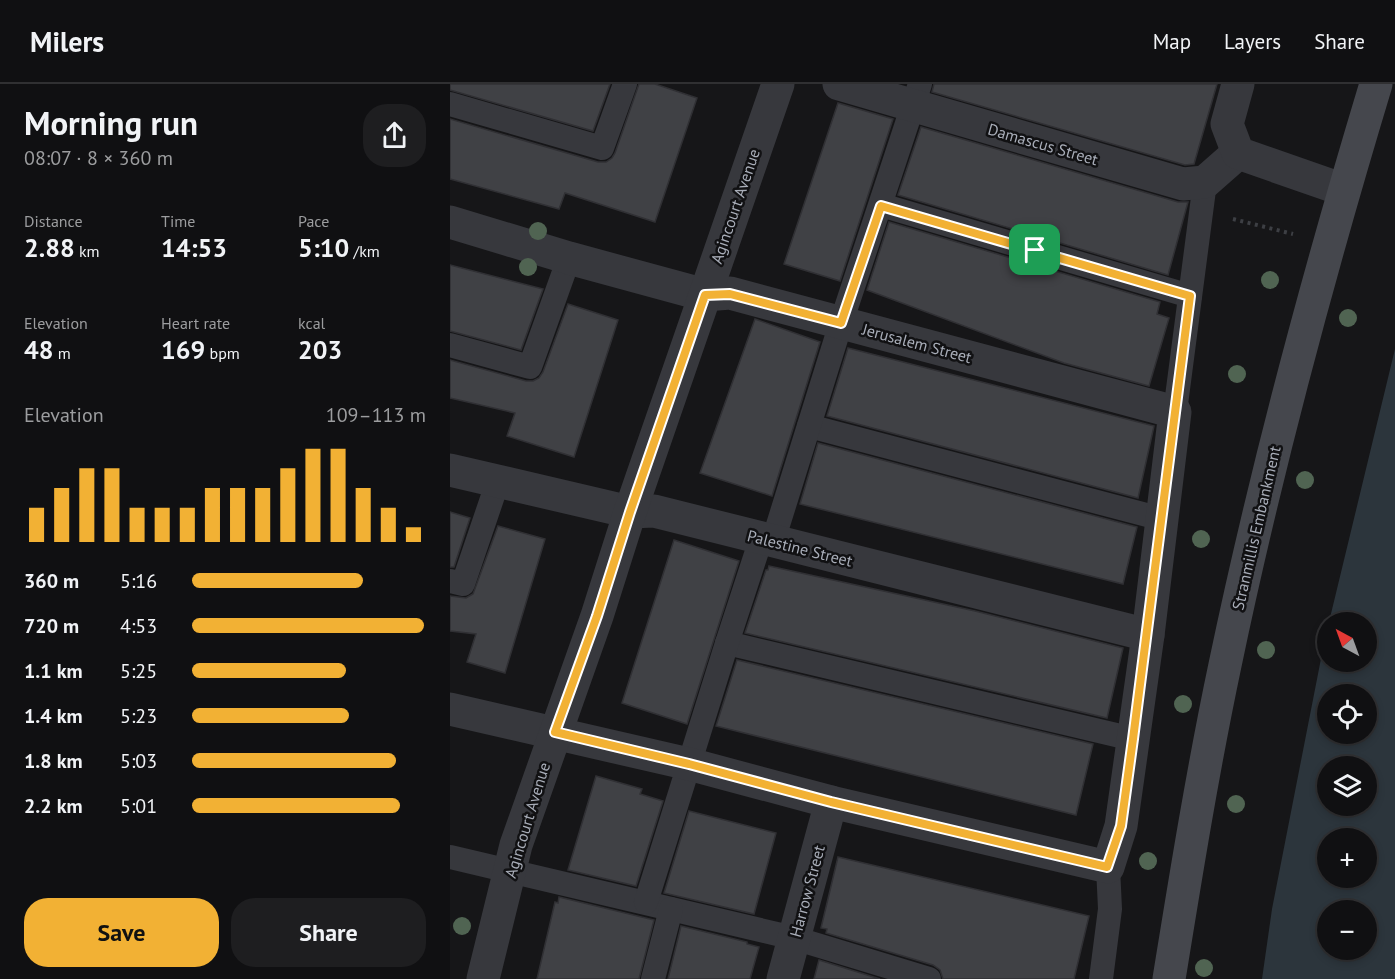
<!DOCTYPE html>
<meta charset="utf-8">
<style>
body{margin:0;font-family:"PT Sans",sans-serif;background:#1e1e20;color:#f1f3f6;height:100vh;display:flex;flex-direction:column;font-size:22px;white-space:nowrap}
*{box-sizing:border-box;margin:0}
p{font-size:20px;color:#9c9d9f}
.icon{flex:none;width:33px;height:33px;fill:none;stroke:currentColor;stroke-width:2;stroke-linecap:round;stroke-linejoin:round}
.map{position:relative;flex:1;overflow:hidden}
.sheet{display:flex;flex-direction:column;background:#101012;width:450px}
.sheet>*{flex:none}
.needle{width:39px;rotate:319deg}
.controls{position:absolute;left:867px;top:528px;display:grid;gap:12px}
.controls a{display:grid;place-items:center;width:60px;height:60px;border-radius:50%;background:#101012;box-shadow:0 3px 9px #0003,0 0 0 2px #303032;font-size:30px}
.pin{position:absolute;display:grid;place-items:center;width:51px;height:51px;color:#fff;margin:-26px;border-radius:12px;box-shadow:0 3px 9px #0006}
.round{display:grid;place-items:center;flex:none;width:63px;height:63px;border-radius:24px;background:#1e1e20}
.head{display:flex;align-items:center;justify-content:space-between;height:102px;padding:0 24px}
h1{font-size:33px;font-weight:700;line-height:45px}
.metrics{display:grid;grid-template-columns:repeat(3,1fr);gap:9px;height:102px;padding:6px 24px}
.metrics div{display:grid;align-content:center}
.metrics b{font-size:26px;font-weight:700}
.metrics small{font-size:16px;font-weight:400}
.metrics p{font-size:16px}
.chart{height:168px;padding:12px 24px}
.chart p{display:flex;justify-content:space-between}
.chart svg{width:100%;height:108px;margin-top:6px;stroke:#f2b134;stroke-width:6}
.cta{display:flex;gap:12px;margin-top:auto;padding:12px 24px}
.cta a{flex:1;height:69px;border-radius:24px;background:#f2b134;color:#111;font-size:24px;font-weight:700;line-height:69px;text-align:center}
.cta a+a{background:#1e1e20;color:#f1f3f6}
ul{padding:0 24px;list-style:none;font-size:20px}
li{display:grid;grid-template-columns:96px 72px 1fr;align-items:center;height:45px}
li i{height:15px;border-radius:8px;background:#f2b134}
header{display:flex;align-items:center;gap:36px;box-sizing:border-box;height:84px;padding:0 30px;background:#101012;border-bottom:2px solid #303032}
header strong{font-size:28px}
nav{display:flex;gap:33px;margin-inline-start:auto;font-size:21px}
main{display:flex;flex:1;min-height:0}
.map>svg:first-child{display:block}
.water{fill:#2c353c;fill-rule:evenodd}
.building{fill:#404145;stroke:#303034;stroke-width:1.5}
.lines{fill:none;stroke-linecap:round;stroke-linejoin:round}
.path{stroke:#3d3f44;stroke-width:4;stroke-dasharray:3 4.5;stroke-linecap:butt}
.lane{stroke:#37383d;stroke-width:24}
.street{stroke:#37383d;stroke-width:33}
.secondary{stroke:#45474d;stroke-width:33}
.tree{fill:#506452}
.route-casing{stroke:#fff;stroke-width:12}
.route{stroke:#f2b134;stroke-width:8}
.labels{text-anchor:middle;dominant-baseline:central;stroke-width:5;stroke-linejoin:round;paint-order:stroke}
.street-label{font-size:16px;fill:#a8adb8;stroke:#111113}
</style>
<header>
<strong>Milers</strong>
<nav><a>Map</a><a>Layers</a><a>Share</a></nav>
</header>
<main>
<section class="sheet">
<div class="head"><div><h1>Morning run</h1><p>08:07 · 8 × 360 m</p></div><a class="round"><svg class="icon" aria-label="share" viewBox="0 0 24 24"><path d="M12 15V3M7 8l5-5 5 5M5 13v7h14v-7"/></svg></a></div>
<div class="metrics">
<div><p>Distance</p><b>2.88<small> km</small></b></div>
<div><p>Time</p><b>14:53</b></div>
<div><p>Pace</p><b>5:10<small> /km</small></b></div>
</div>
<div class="metrics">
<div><p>Elevation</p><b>48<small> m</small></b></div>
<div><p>Heart rate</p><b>169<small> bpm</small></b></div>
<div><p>kcal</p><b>203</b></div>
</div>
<div class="chart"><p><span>Elevation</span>109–113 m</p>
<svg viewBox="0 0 160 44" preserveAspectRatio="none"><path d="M5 44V30M15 44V22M25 44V14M35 44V14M45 44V30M55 44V30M65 44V30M75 44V22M85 44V22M95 44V22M105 44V14M115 44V6M125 44V6M135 44V22M145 44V30M155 44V38"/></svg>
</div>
<ul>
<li><b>360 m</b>5:16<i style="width:73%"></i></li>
<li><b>720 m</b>4:53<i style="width:99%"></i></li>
<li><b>1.1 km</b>5:25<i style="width:66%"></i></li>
<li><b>1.4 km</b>5:23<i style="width:67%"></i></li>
<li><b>1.8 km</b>5:03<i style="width:87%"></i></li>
<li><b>2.2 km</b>5:01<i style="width:89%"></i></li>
</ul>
<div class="cta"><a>Save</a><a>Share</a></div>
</section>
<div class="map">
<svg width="945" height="895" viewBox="0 0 945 895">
<rect width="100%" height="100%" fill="#161618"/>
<path class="water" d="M945,265V895H812L822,825L877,544L878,578H916V538H879ZM878,610H916V650H878ZM878,682H916V722H878ZM878,754H916V794H878ZM878,826H916V866H878Z"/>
<g class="building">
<polygon points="0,0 160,0 143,47 0,6"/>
<polygon points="189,0 205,0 247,14 205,138 115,109 109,125 0,95 0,35 148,78 156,78 162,74 165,69"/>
<polygon points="484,0 767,0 744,80 735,81 482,8"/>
<polygon points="388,19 443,35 390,197 334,180"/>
<polygon points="471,43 728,118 738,118 718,191 448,111"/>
<polygon points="439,138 710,218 707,230 719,234 699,302 614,279 417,206"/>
<polygon points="0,181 93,205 71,266 0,247"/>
<polygon points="118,220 168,236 124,373 57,352 65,329 0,314 0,276 76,297 83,297 89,294 93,288"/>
<polygon points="305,235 370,258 322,412 250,389"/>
<polygon points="398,264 704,342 688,414 377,332"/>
<polygon points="368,359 687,443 673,500 350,420"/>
<polygon points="0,428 20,434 4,483 0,483"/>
<polygon points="48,442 95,455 55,589 17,578 26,550 0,547 0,512 16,514 23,510"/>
<polygon points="224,456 289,477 237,640 172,619"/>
<polygon points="319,482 525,527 673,564 657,634 295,549 316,486 318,486"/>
<polygon points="287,576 643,660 626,731 266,642"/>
<polygon points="146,692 192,705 190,710 213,717 186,802 118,786"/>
<polygon points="239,727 326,749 304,830 214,809"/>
<polygon points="388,773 639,832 624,895 493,895 490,886 483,881 376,849 377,845 371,844"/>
<polygon points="109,813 204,836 189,895 87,895 105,818 108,819"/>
<polygon points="231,842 297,858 297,860 309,863 300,895 218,895"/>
<polygon points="369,876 430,895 364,895"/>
</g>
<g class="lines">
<polyline class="path" points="783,135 843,150"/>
<g class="lane">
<polyline points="0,20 152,64 175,0"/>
<polyline points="431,121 740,212"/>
<polyline points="0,261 80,283 119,174"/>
<polyline points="725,328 755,98"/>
<polyline points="359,342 712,435"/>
<polyline points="323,457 391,239 470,0"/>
<polyline points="0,497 13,500 48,397"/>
<polyline points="277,559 683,655"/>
<polyline points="0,773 344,854 479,895"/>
<polyline points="196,818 277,559 311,455"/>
<polyline points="203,895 221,825"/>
<polyline points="651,895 660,825 658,783"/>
</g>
<g class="street">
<polyline points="389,0 733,100 755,98 788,69"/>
<polyline points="788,0 777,40 788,69 894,106"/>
<polyline points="0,138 119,174 255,211 280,209 725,328 698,551 671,742 658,783 381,718 239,680 0,625"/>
<polyline points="0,386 180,428 204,427 698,551"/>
<polyline points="33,895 66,761 147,532 180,428 328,0"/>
<polyline points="333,895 381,718"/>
</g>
<path class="secondary" d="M719,895C736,790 753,685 775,581C816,385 868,192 926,0"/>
</g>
<g class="tree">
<circle cx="88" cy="147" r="9"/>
<circle cx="78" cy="183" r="9"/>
<circle cx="820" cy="196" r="9"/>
<circle cx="898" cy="234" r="9"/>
<circle cx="787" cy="290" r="9"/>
<circle cx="855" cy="396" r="9"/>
<circle cx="751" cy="455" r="9"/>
<circle cx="816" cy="566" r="9"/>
<circle cx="733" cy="620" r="9"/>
<circle cx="786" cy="720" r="9"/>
<circle cx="698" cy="777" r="9"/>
<circle cx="12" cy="842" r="9"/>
<circle cx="754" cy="884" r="9"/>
</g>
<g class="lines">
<g class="route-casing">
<polygon id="route" points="431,122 740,212 683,655 671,742 657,783 381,718 239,680 105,648 147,532 180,428 255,211 280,210 391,239"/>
</g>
<use href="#route" class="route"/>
</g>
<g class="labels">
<g class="street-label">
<text transform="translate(593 60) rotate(16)">Damascus Street</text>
<text transform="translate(285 122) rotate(-71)">Agincourt Avenue</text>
<text transform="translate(467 259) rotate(15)">Jerusalem Street</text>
<text transform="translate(806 444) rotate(-77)">Stranmillis Embankment</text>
<text transform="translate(350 464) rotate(14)">Palestine Street</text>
<text transform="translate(77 736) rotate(-73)">Agincourt Avenue</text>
<text transform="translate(357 807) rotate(-75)">Harrow Street</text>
</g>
</g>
</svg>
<div class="controls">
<a><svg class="needle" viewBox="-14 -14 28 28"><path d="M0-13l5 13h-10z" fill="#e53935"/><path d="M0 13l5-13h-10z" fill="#9c9d9f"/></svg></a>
<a><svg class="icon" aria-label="locate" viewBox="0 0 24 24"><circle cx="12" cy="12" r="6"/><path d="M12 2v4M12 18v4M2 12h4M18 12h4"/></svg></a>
<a><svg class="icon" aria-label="layers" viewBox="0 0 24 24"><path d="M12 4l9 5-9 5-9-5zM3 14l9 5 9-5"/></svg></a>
<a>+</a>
<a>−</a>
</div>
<div class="pin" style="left:585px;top:166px;background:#1e9e55"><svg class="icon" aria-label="arrive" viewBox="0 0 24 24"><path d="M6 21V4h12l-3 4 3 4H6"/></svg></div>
</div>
</main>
